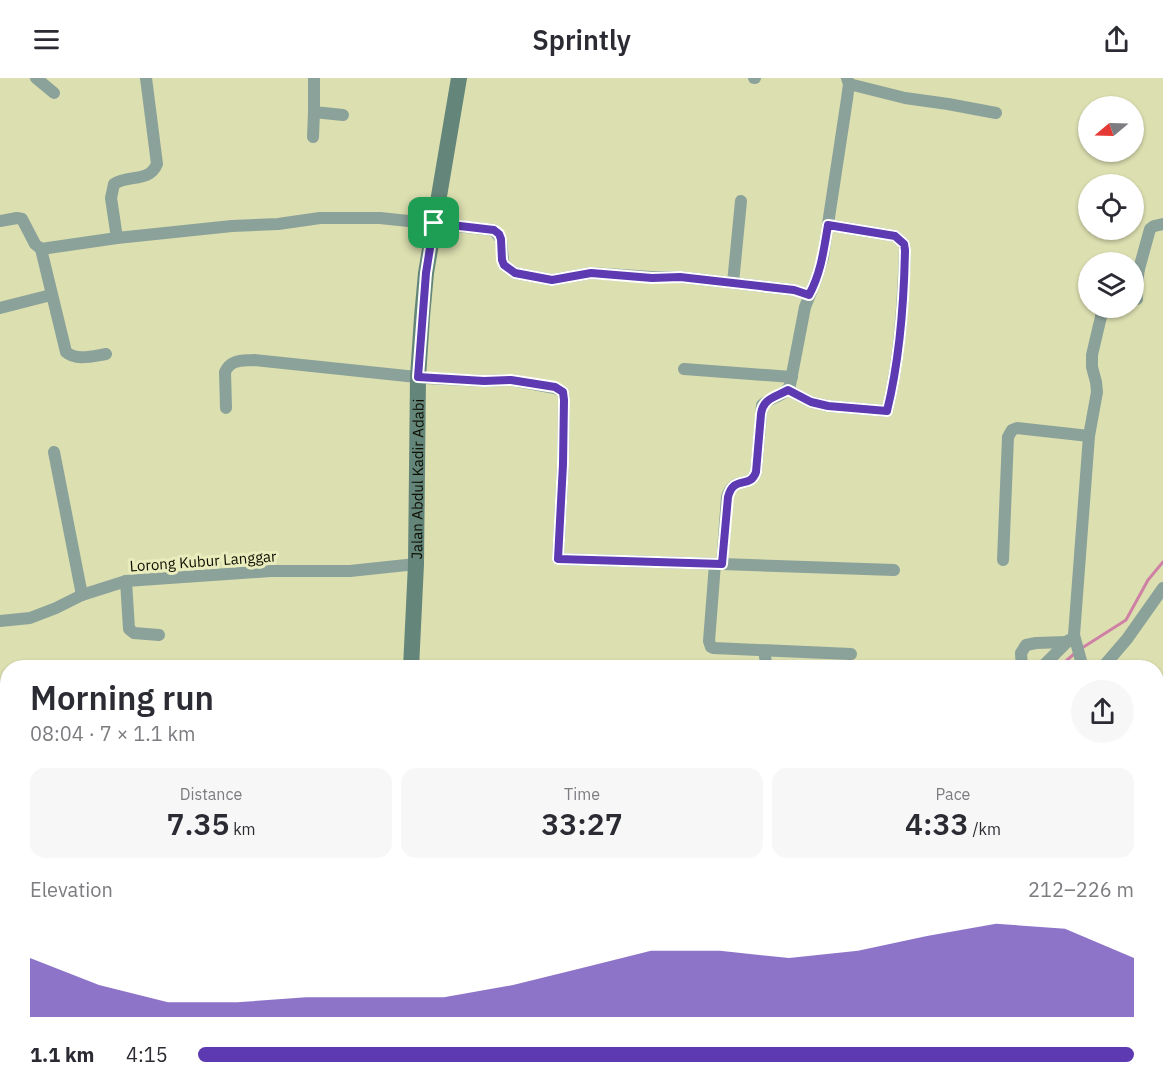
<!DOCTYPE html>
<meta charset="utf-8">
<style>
body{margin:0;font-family:"IBM Plex Sans",sans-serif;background:#f7f7f7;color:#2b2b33;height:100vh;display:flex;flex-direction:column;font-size:22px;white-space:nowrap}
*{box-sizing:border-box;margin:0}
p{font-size:20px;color:#7c7c81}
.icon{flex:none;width:33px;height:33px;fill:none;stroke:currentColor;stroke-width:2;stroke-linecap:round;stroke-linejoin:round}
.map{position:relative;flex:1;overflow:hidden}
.panel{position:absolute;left:0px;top:582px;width:1164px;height:429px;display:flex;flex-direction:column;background:#fff;border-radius:24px 24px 0 0;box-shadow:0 2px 4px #0004}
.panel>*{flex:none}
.needle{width:39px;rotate:251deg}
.buttons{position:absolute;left:1078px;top:18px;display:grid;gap:12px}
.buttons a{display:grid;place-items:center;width:66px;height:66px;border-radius:50%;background:#fff;box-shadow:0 2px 4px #0004;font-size:30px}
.pin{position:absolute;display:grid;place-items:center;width:51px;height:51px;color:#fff;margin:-26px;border-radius:12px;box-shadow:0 3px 9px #0006}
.round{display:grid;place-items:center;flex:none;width:63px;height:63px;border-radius:32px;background:#f7f7f7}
.overview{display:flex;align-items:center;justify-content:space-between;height:102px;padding:0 30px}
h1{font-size:33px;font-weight:600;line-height:45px}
.stats{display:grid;grid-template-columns:repeat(3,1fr);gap:9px;height:102px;padding:6px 30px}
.stats div{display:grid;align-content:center;border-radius:15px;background:#f7f7f7;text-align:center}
.stats b{font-size:30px;font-weight:600}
.stats small{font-size:16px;font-weight:400}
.stats p{font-size:16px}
.chart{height:168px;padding:12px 30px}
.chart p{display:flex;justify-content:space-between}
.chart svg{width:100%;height:108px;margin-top:6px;fill:#5d3ab2;opacity:.7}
ul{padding:0 30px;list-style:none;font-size:20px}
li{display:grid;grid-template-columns:96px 72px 1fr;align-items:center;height:45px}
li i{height:15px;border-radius:8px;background:#5d3ab2}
header{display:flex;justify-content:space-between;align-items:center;height:78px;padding:0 30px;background:#fff;font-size:27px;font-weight:600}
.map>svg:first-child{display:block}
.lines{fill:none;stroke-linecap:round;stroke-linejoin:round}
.stream{stroke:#cf81a5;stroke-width:3}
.minor{stroke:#8ba29a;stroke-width:12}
.secondary{stroke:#64867a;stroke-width:16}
.route-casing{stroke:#fff;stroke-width:12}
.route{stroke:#5d3ab2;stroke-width:8}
.labels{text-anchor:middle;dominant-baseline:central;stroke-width:6;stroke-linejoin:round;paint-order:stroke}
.street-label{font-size:15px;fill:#0e0e01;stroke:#e9edbd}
</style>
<header><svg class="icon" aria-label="menu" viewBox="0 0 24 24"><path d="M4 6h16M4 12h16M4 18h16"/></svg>Sprintly<svg class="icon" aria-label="share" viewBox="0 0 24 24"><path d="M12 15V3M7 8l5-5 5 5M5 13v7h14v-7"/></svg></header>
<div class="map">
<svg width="1163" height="1011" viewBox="0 0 1163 1011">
<rect width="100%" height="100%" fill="#dcdfb0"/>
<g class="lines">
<g class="stream">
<polyline points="1082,570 1126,542 1148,502 1163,484"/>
<polyline points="1058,590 1074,576"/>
<polyline points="694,1011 703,1004"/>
</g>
<g class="minor">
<polyline points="36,0 54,15"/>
<polyline points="314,0 314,34 343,37"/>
<polyline points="754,0 755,0"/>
<polyline points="849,6 905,20 948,26 996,35"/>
<polyline points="313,59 314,34"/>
<polyline points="0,143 17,140 22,141 35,166 41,171 117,160 232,148 278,146 320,140 380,140 494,152 501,161 503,182 504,187 515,195 552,202 591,195 652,199 680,199 794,212 809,217"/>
<path d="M117,160L111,120L114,106C129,96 149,105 157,86L146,0"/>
<path d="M41,171L66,274C76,283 93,278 106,276"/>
<polyline points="1134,192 1139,191 1150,151 1154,148 1163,146"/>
<polyline points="733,205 741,123"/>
<polyline points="1137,221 1136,211 1139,191"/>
<polyline points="0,230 51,217"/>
<polyline points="684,291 792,299"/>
<path d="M788,312L811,324L828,328L887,333C900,280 903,225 905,172L904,166L895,158L828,147"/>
<path d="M226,330L225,294C231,281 242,283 254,282L426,300L484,303L511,302L555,310L563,314L564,322L563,386L558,481L722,486L727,419C734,396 750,412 756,394L762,327C770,319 786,318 790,307L805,229L817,199L823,179L847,21L849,6L847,0"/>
<polyline points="54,374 82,517"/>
<polyline points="1003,482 1008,359 1012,352 1017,350 1089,358"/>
<polyline points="715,486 709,563 711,569 713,570 851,576"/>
<polyline points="722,486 894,492"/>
<polyline points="126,503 129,551 134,555 159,557"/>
<polyline points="0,543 30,540 56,530 82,517 126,503 271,493 350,493 416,486"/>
<polyline points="764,573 767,590"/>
<polyline points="1022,590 1021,575 1026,567 1036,565 1067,564"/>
<polyline points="1041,590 1069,562"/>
<polyline points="1083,590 1074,557 1089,358 1097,314 1096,304 1092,289 1092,277 1103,230"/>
<polyline points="1102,590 1127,561 1163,510"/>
<polyline points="1156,629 1163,627"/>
<polyline points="0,720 8,718"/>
<polyline points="1156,891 1163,887"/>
<polyline points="817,1004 823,1011"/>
<polyline points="943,1004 948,1011"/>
<polyline points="140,1011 158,1004"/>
<polyline points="675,1011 684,1004"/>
<polyline points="717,1011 726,1004"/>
<polyline points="1008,1011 1022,1004"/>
</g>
<g class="secondary">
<path id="s1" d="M411,590L416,486L418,299L422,239L426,195L459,0"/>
<polyline points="415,1004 415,1011"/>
</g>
</g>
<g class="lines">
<g class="route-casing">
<path id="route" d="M434,145L494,152L499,156L501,161L502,182L504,187L515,195L552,202L591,195L652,200L680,199L794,212L809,217C821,195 824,171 828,147L895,158L904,166L905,172C904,225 900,280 887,333L828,328L811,324L788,312C776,319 763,320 761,336L756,394C750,412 734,396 728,419L722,486L558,481L563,386L564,322L563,314L555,309L511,302L484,303L418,299L426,195Z"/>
</g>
<use href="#route" class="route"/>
</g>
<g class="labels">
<g class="street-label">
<text stroke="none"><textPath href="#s1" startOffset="189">Jalan Abdul Kadir Adabi</textPath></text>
<text transform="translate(203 483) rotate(-4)">Lorong Kubur Langgar</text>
</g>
</g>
</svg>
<div class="buttons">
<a><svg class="needle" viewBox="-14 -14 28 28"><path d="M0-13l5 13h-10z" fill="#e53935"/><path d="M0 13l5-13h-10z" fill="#7c7c81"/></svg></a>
<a><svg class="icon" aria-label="locate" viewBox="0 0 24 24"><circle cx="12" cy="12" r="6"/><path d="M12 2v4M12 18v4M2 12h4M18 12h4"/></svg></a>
<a><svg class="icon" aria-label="layers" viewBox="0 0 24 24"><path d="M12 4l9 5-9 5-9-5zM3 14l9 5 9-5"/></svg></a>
</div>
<div class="pin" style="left:434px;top:145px;background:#1e9e55"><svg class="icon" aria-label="arrive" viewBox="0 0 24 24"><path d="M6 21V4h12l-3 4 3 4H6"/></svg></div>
<section class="panel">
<div class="overview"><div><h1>Morning run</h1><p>08:04 · 7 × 1.1 km</p></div><a class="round"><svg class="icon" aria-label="share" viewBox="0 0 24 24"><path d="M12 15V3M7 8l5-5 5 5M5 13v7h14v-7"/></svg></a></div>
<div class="stats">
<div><p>Distance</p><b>7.35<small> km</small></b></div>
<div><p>Time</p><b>33:27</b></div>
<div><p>Pace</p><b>4:33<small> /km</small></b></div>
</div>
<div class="chart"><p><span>Elevation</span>212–226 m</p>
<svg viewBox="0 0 160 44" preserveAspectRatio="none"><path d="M0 44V20L10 31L20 38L30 38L40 36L50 36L60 36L70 31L80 24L90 17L100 17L110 20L120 17L130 11L140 6L150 8L160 20V44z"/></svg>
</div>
<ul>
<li><b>1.1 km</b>4:15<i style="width:100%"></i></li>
</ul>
</section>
</div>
